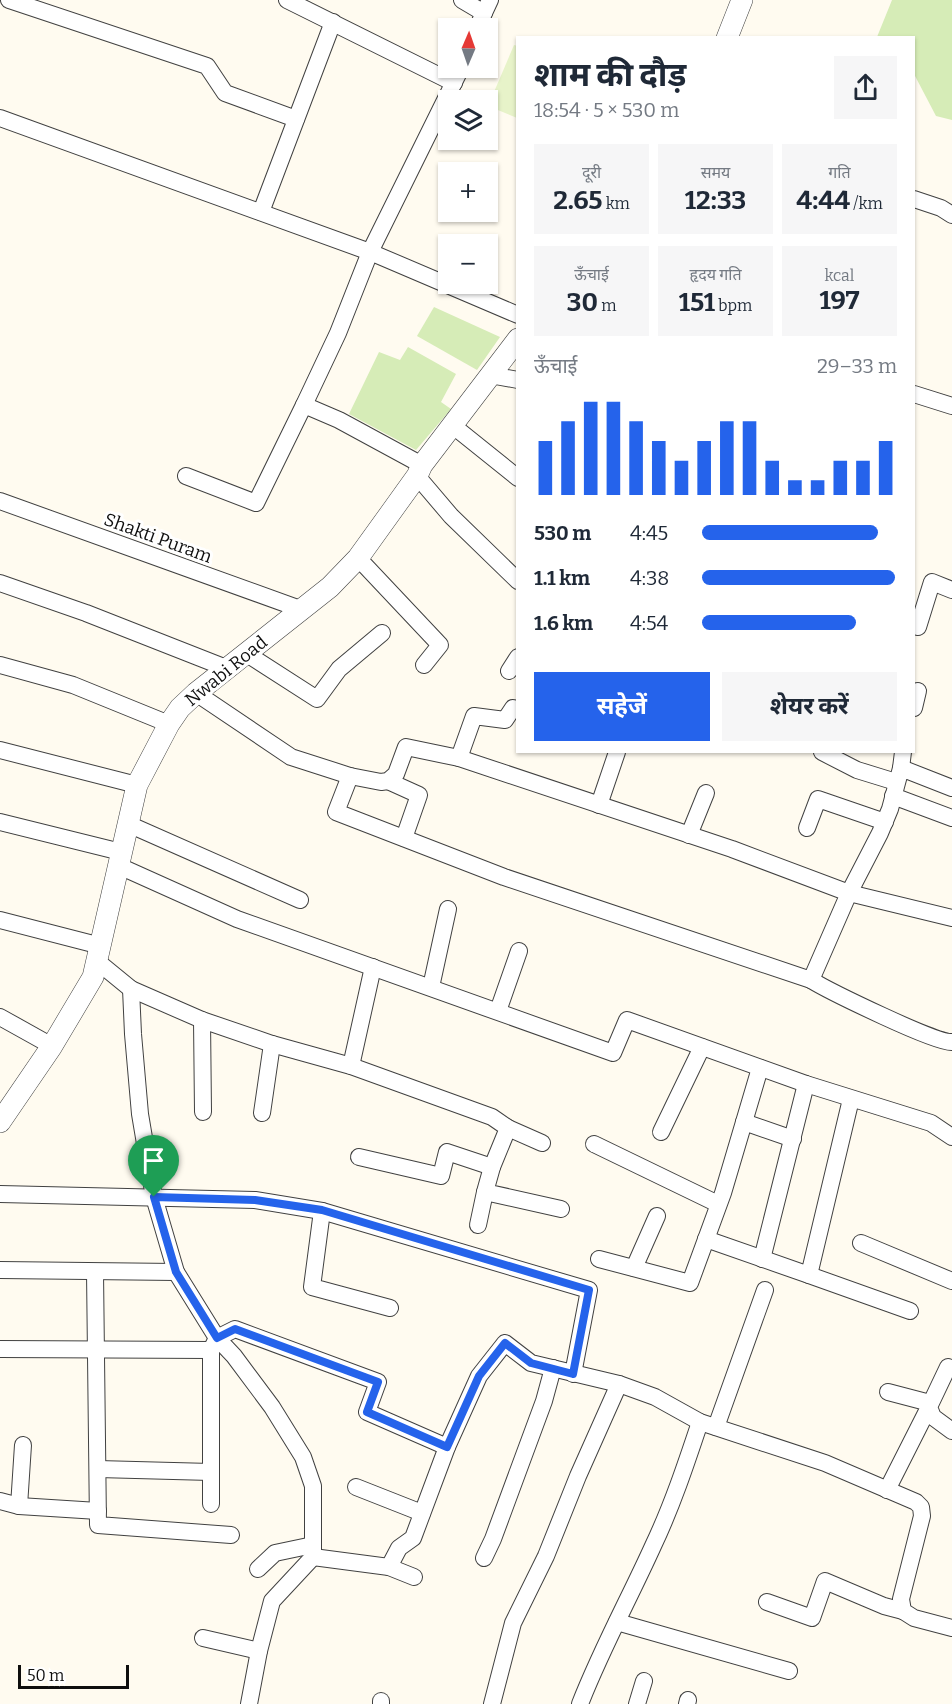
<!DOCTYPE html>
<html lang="hi">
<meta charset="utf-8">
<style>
body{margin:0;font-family:Bitter,"Noto Sans Devanagari",serif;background:#f6f6f7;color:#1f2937;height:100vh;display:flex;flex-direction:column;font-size:22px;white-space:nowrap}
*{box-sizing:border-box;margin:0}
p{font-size:20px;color:#747a83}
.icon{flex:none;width:33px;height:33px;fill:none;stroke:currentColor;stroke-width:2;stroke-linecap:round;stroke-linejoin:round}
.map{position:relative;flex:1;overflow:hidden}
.sheet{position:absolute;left:516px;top:36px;width:399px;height:717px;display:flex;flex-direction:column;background:#fff;border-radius:0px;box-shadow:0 2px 4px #0004}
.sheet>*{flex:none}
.needle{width:39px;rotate:2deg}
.buttons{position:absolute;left:438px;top:18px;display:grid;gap:12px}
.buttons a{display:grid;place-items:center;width:60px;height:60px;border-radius:0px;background:#fff;box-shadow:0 2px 4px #0004;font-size:30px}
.scale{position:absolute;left:18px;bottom:15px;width:111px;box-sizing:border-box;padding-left:6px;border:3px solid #0e0e0e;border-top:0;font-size:16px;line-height:21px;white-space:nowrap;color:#0e0e0e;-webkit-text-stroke:4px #fff;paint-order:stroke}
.pin{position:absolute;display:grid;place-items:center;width:51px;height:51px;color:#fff;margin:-62px -26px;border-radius:50% 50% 50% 0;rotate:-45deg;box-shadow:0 0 6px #0007}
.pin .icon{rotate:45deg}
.round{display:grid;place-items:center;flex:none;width:63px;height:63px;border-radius:0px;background:#f6f6f7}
.overview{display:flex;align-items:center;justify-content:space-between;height:102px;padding:0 18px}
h1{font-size:33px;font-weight:700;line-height:45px}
.figures{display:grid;grid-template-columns:repeat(3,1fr);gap:9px;height:102px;padding:6px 18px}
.figures div{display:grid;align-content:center;border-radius:0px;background:#f6f6f7;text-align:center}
.figures b{font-size:26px;font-weight:700}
.figures small{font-size:16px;font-weight:400}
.figures p{font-size:16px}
.chart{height:168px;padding:12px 18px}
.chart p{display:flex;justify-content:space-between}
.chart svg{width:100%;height:108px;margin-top:6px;stroke:#2563eb;stroke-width:6}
.primary-button{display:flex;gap:12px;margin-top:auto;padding:12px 18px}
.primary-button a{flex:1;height:69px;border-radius:0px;background:#2563eb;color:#fff;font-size:24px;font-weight:700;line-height:69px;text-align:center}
.primary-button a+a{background:#f6f6f7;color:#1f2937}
ul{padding:0 18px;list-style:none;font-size:20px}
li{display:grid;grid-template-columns:96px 72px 1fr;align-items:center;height:45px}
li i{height:15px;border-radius:8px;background:#2563eb}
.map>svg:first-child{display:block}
.green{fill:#d6ecb7}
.pitch{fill:#e7f3c9}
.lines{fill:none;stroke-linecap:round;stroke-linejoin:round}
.minor-casing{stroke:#414141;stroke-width:18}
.tertiary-casing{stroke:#414141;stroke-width:22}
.minor{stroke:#fff;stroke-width:16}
.tertiary{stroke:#fff;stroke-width:21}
.route-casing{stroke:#fff;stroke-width:12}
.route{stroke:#2563eb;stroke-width:8}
.labels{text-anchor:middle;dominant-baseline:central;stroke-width:6;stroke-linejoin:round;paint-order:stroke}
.street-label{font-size:18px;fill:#0e0e0e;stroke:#fff}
</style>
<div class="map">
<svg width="952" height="1704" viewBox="0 0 952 1704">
<rect width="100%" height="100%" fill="#fffbf0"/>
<g class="green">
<polygon points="892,0 952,0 952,120 936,116 914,74 914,38 877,37"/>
<polygon points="434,307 500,337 477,370 417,336"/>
<polygon points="408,347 456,374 441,402 451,409 416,450 349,414 379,352 400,360"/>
</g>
<polygon class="pitch" points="514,45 518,46 517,118 488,106"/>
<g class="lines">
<g class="minor-casing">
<g id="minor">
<polyline points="9,0 207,66 225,93 296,119"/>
<polyline points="287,0 454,83"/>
<polyline points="462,0 484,13"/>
<polyline points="477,28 490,0"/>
<polyline points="0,118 370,252 518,315"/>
<polyline points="914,199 941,208 952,215"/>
<polyline points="261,212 333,22"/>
<polyline points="490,375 518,380"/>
<polyline points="914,394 952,406"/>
<polyline points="304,405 338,333 370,252 461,68"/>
<polyline points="452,425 518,478"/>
<polyline points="186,476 256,503 304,405 339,420 422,465"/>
<polyline points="417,476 451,516 518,581"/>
<polyline points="0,501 303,610"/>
<polyline points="358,558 440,645 424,665"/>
<polyline points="0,583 86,613 226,668"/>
<polyline points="914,626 918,627 932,582 952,590"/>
<polyline points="247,654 317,699 339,669 382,633"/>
<polyline points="0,665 73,685 169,724"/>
<polyline points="509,671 518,657"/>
<polyline points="196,693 291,757 350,776 381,782 388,781 396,774 406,747 459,758 732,849 849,893 952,918"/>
<polyline points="914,708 918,691"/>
<polyline points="0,750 137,785"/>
<polyline points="822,752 857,770 896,782"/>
<polyline points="459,758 474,716 505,720 513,708 518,709"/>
<polyline points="901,768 903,752"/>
<polyline points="350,776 336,812 504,877 811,980 849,893 880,833 890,809 901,768 952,788"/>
<polyline points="388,781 419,795 404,838"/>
<polyline points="893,796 952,818"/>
<polyline points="599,805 617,752"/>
<polyline points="0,822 121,852"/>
<polyline points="128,824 300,900"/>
<polyline points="807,828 818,799 885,822"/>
<polyline points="689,835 706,793"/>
<polyline points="119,866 237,919 613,1053 627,1020 806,1084 931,1123 952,1137"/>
<polyline points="0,920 101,946"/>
<polyline points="98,962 131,989 202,1020 272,1044 351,1066 492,1117 508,1128 492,1167 485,1192 561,1209"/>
<path d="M811,980C829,991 937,1044 952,1042"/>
<polyline points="431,987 448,909"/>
<polyline points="131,989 133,1034 140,1114 154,1197 176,1272 217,1338 234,1356 272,1407 303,1457 313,1486 313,1557 272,1601 259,1651 249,1704"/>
<polyline points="498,1011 519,951"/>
<polyline points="0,1017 52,1046"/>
<polyline points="202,1020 203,1112"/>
<polyline points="351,1066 373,967"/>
<polyline points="262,1113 272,1044"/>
<polyline points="744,1122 793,1139"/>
<polyline points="508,1128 542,1143"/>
<polyline points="661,1132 702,1047"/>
<polyline points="594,1144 718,1204"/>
<polyline points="359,1157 441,1176 447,1152 492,1167"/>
<polyline points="0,1194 255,1200 322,1211 589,1290 573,1374"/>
<polyline points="322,1211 312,1287 390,1308"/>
<polyline points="478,1225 485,1192"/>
<polyline points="706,1239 809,1275 851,1099"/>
<polyline points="861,1243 952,1281"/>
<polyline points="599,1259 690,1283 723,1193 760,1068"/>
<polyline points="762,1259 806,1084"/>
<polyline points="634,1268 657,1216"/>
<polyline points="0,1270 176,1272"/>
<polyline points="95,1272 98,1525 231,1535"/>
<polyline points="809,1275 910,1311"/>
<polyline points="0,1349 211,1350"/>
<polyline points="952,1369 948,1367 929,1407 933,1417 952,1431"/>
<polyline points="888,1392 930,1403"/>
<polyline points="716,1427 765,1290"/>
<polyline points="98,1469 211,1472"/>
<polyline points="356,1487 422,1513"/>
<polyline points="887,1490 929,1407"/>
<polyline points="0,1501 19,1506 98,1511"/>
<polyline points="211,1504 211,1350 217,1338 235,1329 378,1382 367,1412 447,1447"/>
<polyline points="19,1506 23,1445"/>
<polyline points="313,1557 389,1567 414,1577"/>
<polyline points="484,1558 493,1539 544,1401 553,1368"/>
<polyline points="389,1567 399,1548 413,1538 447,1447 479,1376 505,1343 531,1363 619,1384 655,1397 700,1422 825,1463 916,1502 921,1507 922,1516 901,1599 903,1611 914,1618 952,1628"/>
<polyline points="258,1569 275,1553 313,1545"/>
<polyline points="767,1602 812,1618 825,1581 884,1606 903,1611"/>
<polyline points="617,1622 789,1671"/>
<polyline points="203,1638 259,1651"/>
<polyline points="381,1704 381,1701"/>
<polyline points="492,1704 513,1623 546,1556 578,1476 619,1384"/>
<path d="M580,1704C601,1650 629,1599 653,1546C672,1506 686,1464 700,1422"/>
<polyline points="637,1704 644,1681"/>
<polyline points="687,1704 688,1700"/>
</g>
</g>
<g class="tertiary-casing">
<g id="tertiary">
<polyline points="727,38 742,0"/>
<polyline points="0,1122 52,1046 93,977 137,785 169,724 180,708 196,693 330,587 358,558 417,476 422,465 518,339"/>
</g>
</g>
<use href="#minor" class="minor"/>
<use href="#tertiary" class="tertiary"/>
</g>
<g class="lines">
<g class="route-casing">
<polygon id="route" points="154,1197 255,1200 322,1210 589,1290 573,1374 531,1363 505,1343 479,1376 447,1447 367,1412 378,1382 235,1329 217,1338 176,1272"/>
</g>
<use href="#route" class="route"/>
</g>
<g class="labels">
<g class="street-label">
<text transform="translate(158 538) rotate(20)">Shakti Puram</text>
<text transform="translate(226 671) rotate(-39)">Nwabi Road</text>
</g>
</g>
</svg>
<div class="buttons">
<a><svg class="needle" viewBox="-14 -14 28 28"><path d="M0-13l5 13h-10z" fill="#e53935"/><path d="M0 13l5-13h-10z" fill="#747a83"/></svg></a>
<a><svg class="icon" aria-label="layers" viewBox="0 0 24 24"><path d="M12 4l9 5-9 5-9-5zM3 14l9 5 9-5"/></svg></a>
<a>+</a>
<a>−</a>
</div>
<div class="scale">50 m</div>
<div class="pin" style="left:154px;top:1197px;background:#1e9e55"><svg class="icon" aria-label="arrive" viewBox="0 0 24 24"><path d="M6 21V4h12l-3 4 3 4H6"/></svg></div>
<section class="sheet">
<div class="overview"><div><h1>शाम की दौड़</h1><p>18:54 · 5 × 530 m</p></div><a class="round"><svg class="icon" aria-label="share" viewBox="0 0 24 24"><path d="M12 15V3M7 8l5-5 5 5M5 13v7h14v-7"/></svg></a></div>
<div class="figures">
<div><p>दूरी</p><b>2.65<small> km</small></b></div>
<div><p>समय</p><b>12:33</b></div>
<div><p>गति</p><b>4:44<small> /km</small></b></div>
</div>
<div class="figures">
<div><p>ऊँचाई</p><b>30<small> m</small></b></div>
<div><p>हृदय गति</p><b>151<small> bpm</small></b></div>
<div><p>kcal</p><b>197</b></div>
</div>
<div class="chart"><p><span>ऊँचाई</span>29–33 m</p>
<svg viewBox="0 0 160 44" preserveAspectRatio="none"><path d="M5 44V22M15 44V14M25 44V6M35 44V6M45 44V14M55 44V22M65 44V30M75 44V22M85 44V14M95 44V14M105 44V30M115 44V38M125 44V38M135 44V30M145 44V30M155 44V22"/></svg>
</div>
<ul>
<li><b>530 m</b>4:45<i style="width:90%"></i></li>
<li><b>1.1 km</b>4:38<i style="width:99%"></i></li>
<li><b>1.6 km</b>4:54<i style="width:79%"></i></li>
</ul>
<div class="primary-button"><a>सहेजें</a><a>शेयर करें</a></div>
</section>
</div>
